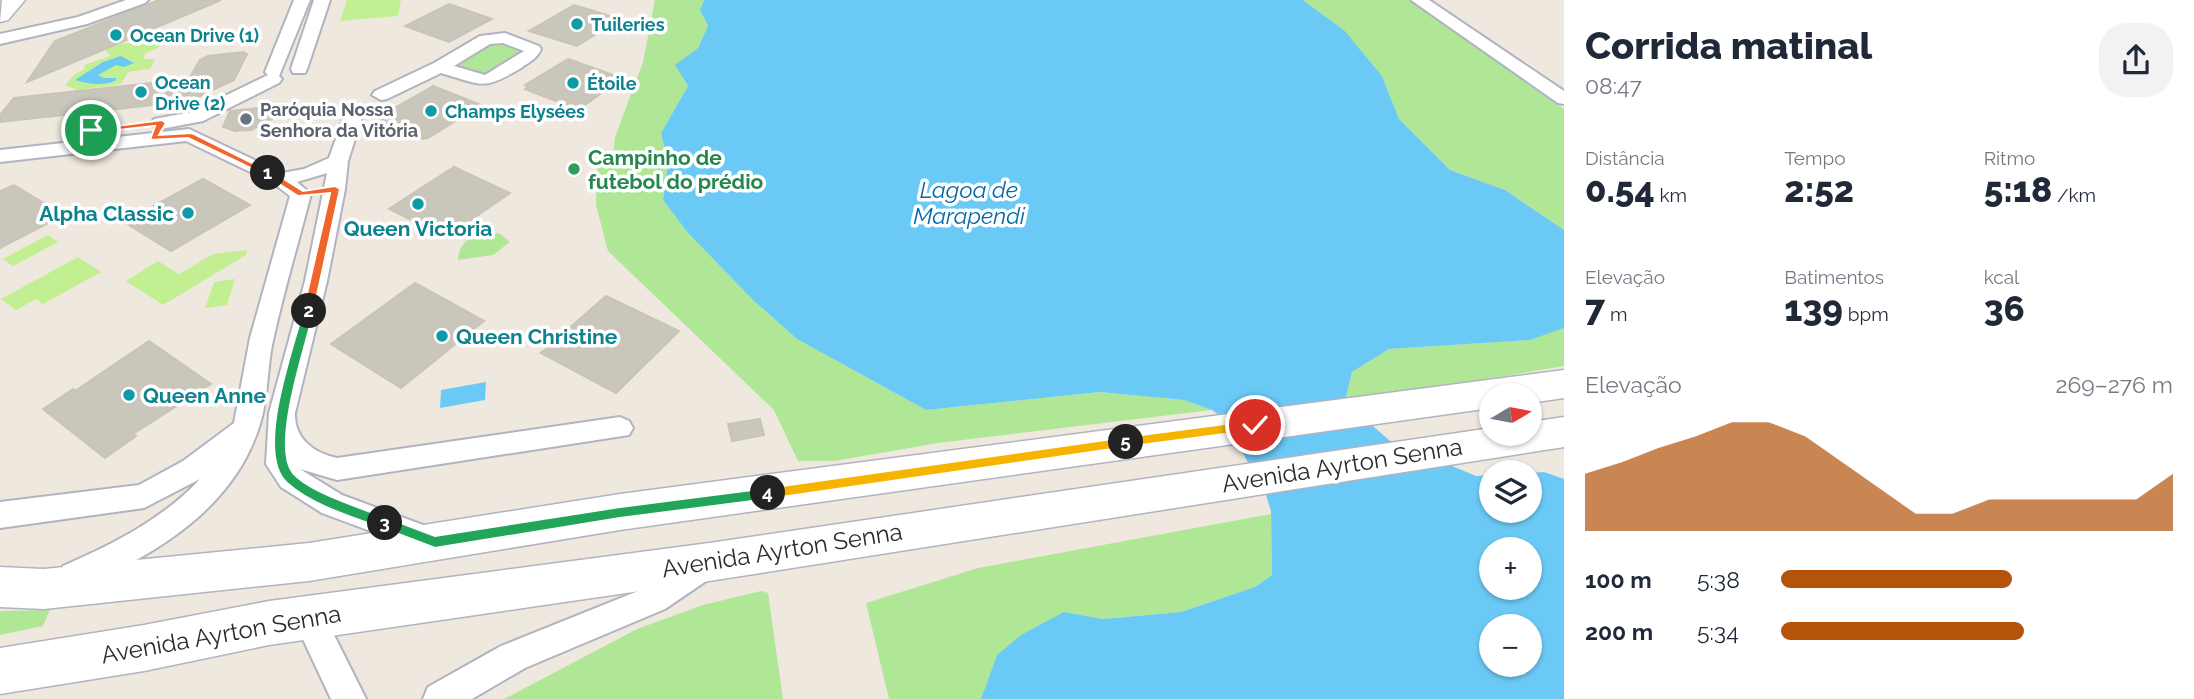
<!DOCTYPE html>
<html lang="pt">
<meta charset="utf-8">
<style>
body{margin:0;font-family:Raleway,sans-serif;background:#f2f2f3;color:#1f2937;height:100vh;display:flex;flex-direction:column;font-size:26px;white-space:nowrap}
*{box-sizing:border-box;margin:0}
p{font-size:23px;color:#747a83}
.icon{flex:none;width:38px;height:38px;fill:none;stroke:currentColor;stroke-width:2;stroke-linecap:round;stroke-linejoin:round}
.map{position:relative;flex:1;overflow:hidden}
.side{display:flex;flex-direction:column;background:#fff;width:630px}
.side>*{flex:none}
.needle{width:46px;rotate:80deg}
.buttons{position:absolute;left:1479px;top:383px;display:grid;gap:14px}
.buttons a{display:grid;place-items:center;width:63px;height:63px;border-radius:50%;background:#fff;box-shadow:0 2px 5px #0004;font-size:35px}
.pin{position:absolute;display:grid;place-items:center;width:60px;height:60px;color:#fff;margin:-30px;border:4px solid #fff;border-radius:50%;box-shadow:0 2px 7px #0007}
.km{position:absolute;width:35px;height:35px;margin:-18px;border-radius:50%;background:#222;color:#fff;font-size:19px;line-height:35px;text-align:center}
.round{display:grid;place-items:center;flex:none;width:74px;height:74px;border-radius:28px;background:#f2f2f3}
.summary{display:flex;align-items:center;justify-content:space-between;height:119px;padding:0 21px}
h1{font-size:38px;font-weight:800;line-height:52px}
.stats{display:grid;grid-template-columns:repeat(3,1fr);gap:10px;height:119px;padding:7px 21px}
.stats div{display:grid;align-content:center}
.stats b{font-size:35px;font-weight:800}
.stats small{font-size:19px;font-weight:400}
.stats p{font-size:19px}
.chart{height:196px;padding:14px 21px}
.chart p{display:flex;justify-content:space-between}
.chart svg{width:100%;height:126px;margin-top:7px;fill:#b45309;opacity:.7}
ul{padding:0 21px;list-style:none;font-size:23px}
li{display:grid;grid-template-columns:112px 84px 1fr;align-items:center;height:52px}
li i{height:18px;border-radius:9px;background:#b45309}
main{display:flex;flex:1;min-height:0}
.map>svg:first-child{display:block}
.green{fill:#afe797}
.pitch{fill:#c3ef93}
.water{fill:#6bcaf5;fill-rule:evenodd}
.building{fill:#c9c6bc;stroke:#cac4b7;stroke-width:2}
.lines{fill:none;stroke-linecap:round;stroke-linejoin:round}
.street-casing{stroke:#b2b3c0;stroke-width:4}
.secondary-casing{stroke:#b2b3c0;stroke-width:3}
.street{fill:#fff;fill-rule:evenodd}
.secondary{fill:#fff;fill-rule:evenodd}
.split-1{fill:#f0652b;stroke:#fff;stroke-width:2}
.split-2{fill:#f0652b;stroke:#fff;stroke-width:2}
.split-3{fill:#22a559;stroke:#fff;stroke-width:2}
.split-4{fill:#22a559;stroke:#fff;stroke-width:2}
.split-5{fill:#f5b400;stroke:#fff;stroke-width:2}
.split-6{fill:#f5b400;stroke:#fff;stroke-width:2}
.culture-dot{fill:#0f9aa8;stroke:#fff;stroke-width:2.5}
.worship-dot{fill:#6b7280;stroke:#fff;stroke-width:2.5}
.leisure-dot{fill:#2e9e5b;stroke:#fff;stroke-width:2.5}
.labels{text-anchor:middle;dominant-baseline:central;stroke-width:7;stroke-linejoin:round;paint-order:stroke}
.far-culture-label{font-size:18px;font-weight:bold;fill:#0d838f;stroke:#fff;text-anchor:start}
.far-worship-label{font-size:18px;font-weight:bold;fill:#5b616d;stroke:#fff;text-anchor:start}
.leisure-label{font-size:21px;font-weight:bold;fill:#27864d;stroke:#fff;text-anchor:start}
.culture-label{font-size:21px;font-weight:bold;fill:#0d838f;stroke:#fff;text-anchor:start}
.water-label{font-size:23px;font-style:italic;fill:#0667a6;stroke:#fff}
.near-street-label{font-size:24px;fill:#2c2c2c;stroke:#fff}
</style>
<main>
<div class="map">
<svg width="1564" height="699" viewBox="0 0 1564 699">
<rect width="100%" height="100%" fill="#eee8de"/>
<g class="green">
<polygon points="655,0 704,0 700,10 708,26 698,48 676,65 688,86 661,133 668,163 663,200 688,233 754,301 797,339 926,410 1100,392 1184,400 1212,410 938,443 834,461 798,461 774,410 608,251 596,205 597,163 613,160 615,137 643,62"/>
<polygon points="1303,0 1409,0 1564,109 1564,230 1505,190 1450,170 1399,119 1382,76 1345,31"/>
<polygon points="494,40 531,51 488,78 451,66"/>
<path d="M489,231L500,234L510,242L493,255L458,260C459,241 472,235 489,231Z"/>
<polygon points="1564,328 1564,366 1345,403 1352,372 1389,349 1529,340"/>
<polygon points="1271,514 1272,575 1255,587 1181,612 1103,619 1064,612 997,655 981,699 889,699 866,603 978,568"/>
<polygon points="761,591 768,593 783,699 504,699 637,629 703,605"/>
<polygon points="50,610 43,626 0,635 0,611"/>
</g>
<g class="pitch">
<polygon points="347,0 401,0 398,16 340,21"/>
<path d="M151,39L163,45L145,54L143,59H155L150,69L128,72L121,84L77,90L65,85L75,74L85,69L84,65L111,56L104,50C116,45 124,41 136,45Z"/>
<polygon points="48,235 58,242 13,266 3,259"/>
<polygon points="247,250 246,255 163,305 126,281 158,261 179,274 213,254"/>
<polygon points="78,257 101,272 43,304 36,299 16,310 1,299"/>
<polygon points="235,279 227,305 205,308 214,282"/>
</g>
<g class="water">
<path d="M704,0H1303L1345,31L1382,76L1399,119L1450,170L1505,190L1564,230V328L1530,340L1389,349L1352,372L1345,402L1389,440L1476,476L1491,475V511H1530V473L1544,472L1564,479V699H981L997,655L1021,635L1064,612L1103,619L1181,612L1255,587L1272,575L1271,511L1266,495L1224,419L1212,410L1184,400L1100,392L926,410L797,339L754,301L688,233L663,200L668,163L661,133L688,86L675,65L698,48L708,26L700,10ZM1491,550H1530V588H1491ZM1491,626H1530V665H1491Z"/>
<path d="M121,56L134,63L124,67L116,65L98,75L103,78H117L115,81C103,86 87,84 75,80L103,62Z"/>
<polygon points="486,382 485,400 440,408 441,390"/>
</g>
<g class="building">
<polygon points="159,0 221,0 27,82 55,41"/>
<polygon points="449,4 492,19 449,42 405,26"/>
<polygon points="574,5 620,19 577,46 529,31"/>
<polygon points="243,52 247,54 234,80 189,101 0,122 0,115 14,98 189,79 200,60 208,56"/>
<polygon points="568,59 619,77 616,79 620,80 582,107 574,108 525,89 528,86 525,85"/>
<polygon points="433,86 481,105 428,138 422,139 378,120 382,118 379,117"/>
<polygon points="258,108 277,116 251,130 235,131 223,127 230,111"/>
<polygon points="454,167 510,193 446,237 389,209"/>
<polygon points="203,179 250,205 171,251 124,222"/>
<polygon points="14,185 60,213 55,216 58,218 0,248 0,191"/>
<polygon points="415,283 484,321 401,388 331,344"/>
<polygon points="606,296 679,331 616,393 541,353"/>
<polygon points="149,341 211,384 133,434 136,436 105,458 43,409 73,389 75,391"/>
<polygon points="760,419 764,435 732,441 728,424"/>
</g>
<g class="lines">
<g class="street-casing">
<g id="street">
<polygon points="126,0 148,0 145,3 87,24 0,44 0,34 78,17"/>
<polygon points="294,0 310,0 279,76 282,79 279,83 203,121 161,129 154,127 152,123 154,119 192,112 268,75 265,72"/>
<polygon points="314,0 330,0 307,69 305,73 293,73 291,69"/>
<polygon points="1411,0 1429,0 1564,91 1564,104 1558,103"/>
<path d="M505,33L539,46L541,49C537,59 529,62 521,68C483,91 482,85 441,73L387,99L381,100L372,95L375,91L434,63L480,36ZM503,43L524,51L485,75L454,66L490,44Z"/>
<path d="M355,106L364,111L348,161L345,189L327,281L295,413C294,439 314,453 337,458L620,417L629,421L633,428L629,435L337,480L300,469L342,495L442,532L447,541L442,550L432,554L322,513L281,487L266,464L269,413L305,281L327,173L297,182L311,194C298,244 283,294 272,345C267,371 268,399 260,424C235,507 159,552 85,586L74,590L63,586L59,576L63,566C113,544 162,520 200,479L144,508L0,528V502L139,485L183,461L234,423L250,338L290,196L273,183L186,141L0,162V150L189,129L282,173L304,169L329,158L346,111Z"/>
<polygon points="701,553 712,557 716,567 712,577 665,609 525,668 472,699 423,699 428,687 501,646 643,589 690,557"/>
<polygon points="309,603 320,607 366,699 331,699 293,618 298,607"/>
</g>
</g>
<g class="secondary-casing">
<g id="secondary">
<polygon points="2,0 25,0 8,20 0,22"/>
<polygon points="1564,370 1564,398 1530,403 1530,396 1491,396 1491,408 620,530 309,581 44,609 0,607 0,567 44,569 309,543 620,494"/>
<polygon points="1564,417 1564,447 709,581 269,645 144,671 0,694 0,648 144,625 269,601 709,543 1491,428 1491,434 1530,434 1530,422"/>
</g>
</g>
<use href="#street" class="street"/>
<use href="#secondary" class="secondary"/>
</g>
<polygon class="split-1" points="162,120 166,123 159,135 192,133 272,173 265,175 188,138 150,140 155,126 91,133 86,130"/>
<polygon class="split-2" points="265,171 271,171 303,191 335,186 340,189 313,314 309,315 303,311 330,193 298,196 265,175"/>
<path class="split-3" d="M309,308L314,311C306,345 271,446 293,473C311,493 364,509 390,519L392,523L385,529C354,518 311,505 287,483C254,454 293,349 303,311Z"/>
<polygon class="split-4" points="768,488 775,493 768,499 620,518 435,548 380,527 378,523 385,517 435,536 620,507"/>
<polygon class="split-5" points="1126,437 1133,442 1126,447 768,499 762,493 768,488"/>
<polygon class="split-6" points="1255,420 1261,425 1255,430 1126,447 1120,442 1126,437"/>
<g class="culture-dot">
<circle cx="577" cy="24" r="7"/>
<circle cx="116" cy="35" r="7"/>
<circle cx="573" cy="83" r="7"/>
<circle cx="141" cy="92" r="7"/>
<circle cx="431" cy="111" r="7"/>
<circle cx="418" cy="204" r="7"/>
<circle cx="188" cy="213" r="7"/>
<circle cx="442" cy="336" r="7"/>
<circle cx="129" cy="395" r="7"/>
</g>
<circle class="worship-dot" cx="246" cy="119" r="7"/>
<circle class="leisure-dot" cx="574" cy="169" r="7"/>
<g class="labels">
<g class="far-culture-label">
<text x="591" y="24">Tuileries</text>
<text x="130" y="35">Ocean Drive (1)</text>
<text x="155" y="82">Ocean<tspan x="155" dy="21">Drive (2)</tspan></text>
<text x="587" y="83">Étoile</text>
<text x="445" y="111">Champs Elysées</text>
</g>
<g class="far-worship-label">
<text x="260" y="109">Paróquia Nossa<tspan x="260" dy="21">Senhora da Vitória</tspan></text>
</g>
<g class="leisure-label">
<text x="588" y="157">Campinho de<tspan x="588" dy="24">futebol do prédio</tspan></text>
</g>
<g class="culture-label">
<text x="174" y="213" text-anchor="end">Alpha Classic</text>
<text x="418" y="228" text-anchor="middle">Queen Victoria</text>
<text x="456" y="336">Queen Christine</text>
<text x="143" y="395">Queen Anne</text>
</g>
<g class="water-label">
<text x="969" y="189">Lagoa de<tspan x="969" dy="26">Marapendi</tspan></text>
</g>
<g class="near-street-label">
<text transform="translate(1342 465) rotate(-9)">Avenida Ayrton Senna</text>
<text transform="translate(782 550) rotate(-9)">Avenida Ayrton Senna</text>
<text transform="translate(221 634) rotate(-10)">Avenida Ayrton Senna</text>
</g>
</g>
</svg>
<div class="buttons">
<a><svg class="needle" viewBox="-14 -14 28 28"><path d="M0-13l5 13h-10z" fill="#e53935"/><path d="M0 13l5-13h-10z" fill="#747a83"/></svg></a>
<a><svg class="icon" aria-label="layers" viewBox="0 0 24 24"><path d="M12 4l9 5-9 5-9-5zM3 14l9 5 9-5"/></svg></a>
<a>+</a>
<a>−</a>
</div>
<div class="pin" style="left:91px;top:130px;background:#1e9e55"><svg class="icon" aria-label="arrive" viewBox="0 0 24 24"><path d="M6 21V4h12l-3 4 3 4H6"/></svg></div>
<div class="pin" style="left:1255px;top:425px;background:#d93025"><svg class="icon" aria-label="check" viewBox="0 0 24 24"><path d="M5 12l5 5 9-10"/></svg></div>
<b class="km" style="left:268px;top:173px">1</b>
<b class="km" style="left:309px;top:311px">2</b>
<b class="km" style="left:385px;top:523px">3</b>
<b class="km" style="left:768px;top:493px">4</b>
<b class="km" style="left:1126px;top:442px">5</b>
</div>
<section class="side">
<div class="summary"><div><h1>Corrida matinal</h1><p>08:47</p></div><a class="round"><svg class="icon" aria-label="share" viewBox="0 0 24 24"><path d="M12 15V3M7 8l5-5 5 5M5 13v7h14v-7"/></svg></a></div>
<div class="stats">
<div><p>Distância</p><b>0.54<small> km</small></b></div>
<div><p>Tempo</p><b>2:52</b></div>
<div><p>Ritmo</p><b>5:18<small> /km</small></b></div>
</div>
<div class="stats">
<div><p>Elevação</p><b>7<small> m</small></b></div>
<div><p>Batimentos</p><b>139<small> bpm</small></b></div>
<div><p>kcal</p><b>36</b></div>
</div>
<div class="chart"><p><span>Elevação</span>269–276 m</p>
<svg viewBox="0 0 160 44" preserveAspectRatio="none"><path d="M0 44V24L10 20L20 15L30 11L40 6L50 6L60 11L70 20L80 29L90 38L100 38L110 33L120 33L130 33L140 33L150 33L160 24V44z"/></svg>
</div>
<ul>
<li><b>100 m</b>5:38<i style="width:59%"></i></li>
<li><b>200 m</b>5:34<i style="width:62%"></i></li>
</ul>
</section>
</main>
